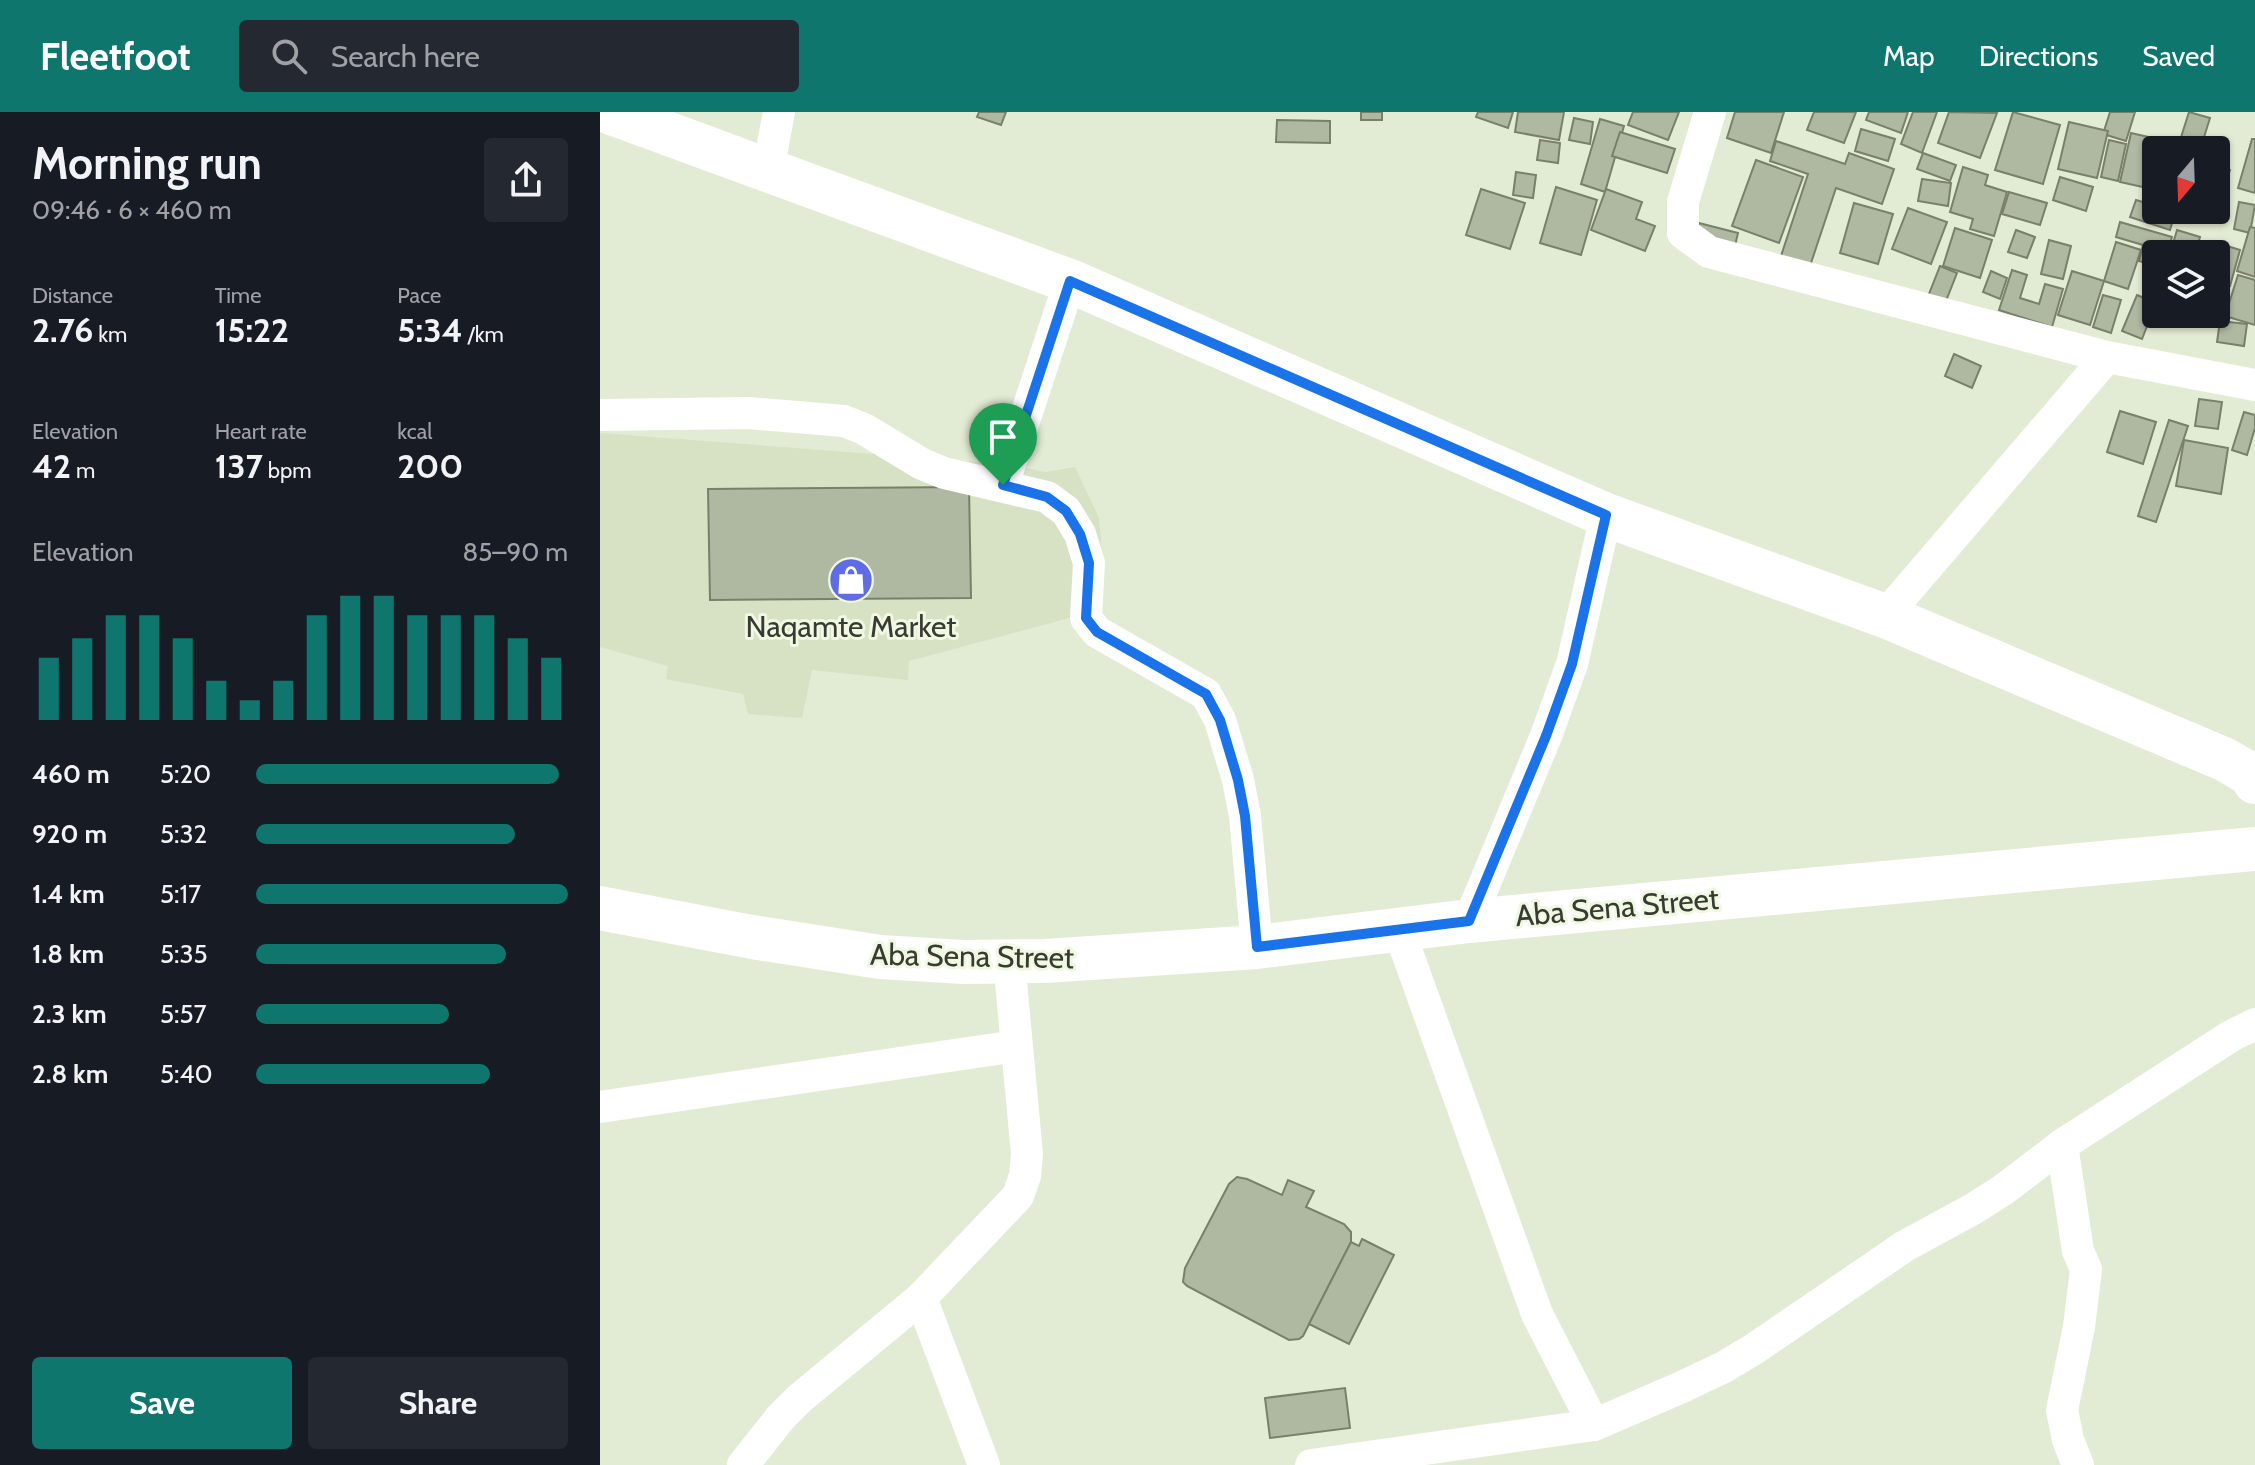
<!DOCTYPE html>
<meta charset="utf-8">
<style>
body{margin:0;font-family:Cabin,sans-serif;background:#242831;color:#f1f3f6;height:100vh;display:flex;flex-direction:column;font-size:30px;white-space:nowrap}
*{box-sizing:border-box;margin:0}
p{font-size:26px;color:#9ea1a6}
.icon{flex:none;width:44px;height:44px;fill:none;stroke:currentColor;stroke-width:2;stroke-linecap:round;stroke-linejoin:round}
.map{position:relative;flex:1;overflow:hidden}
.panel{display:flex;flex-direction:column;background:#171b24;width:600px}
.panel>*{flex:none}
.needle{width:52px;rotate:199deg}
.controls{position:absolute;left:1542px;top:24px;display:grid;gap:16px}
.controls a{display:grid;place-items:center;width:88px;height:88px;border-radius:8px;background:#171b24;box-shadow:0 2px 6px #0004;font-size:40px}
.pin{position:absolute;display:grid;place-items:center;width:68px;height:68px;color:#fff;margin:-82px -34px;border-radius:50% 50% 50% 0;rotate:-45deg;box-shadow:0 0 8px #0007}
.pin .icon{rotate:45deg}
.round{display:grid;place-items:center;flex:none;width:84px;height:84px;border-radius:8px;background:#242831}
.summary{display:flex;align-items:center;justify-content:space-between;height:136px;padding:0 32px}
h1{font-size:44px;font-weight:700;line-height:60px}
.stats{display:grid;grid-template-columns:repeat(3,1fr);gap:12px;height:136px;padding:8px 32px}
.stats div{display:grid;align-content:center}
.stats b{font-size:34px;font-weight:700}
.stats small{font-size:22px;font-weight:400}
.stats p{font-size:22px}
.chart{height:224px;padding:16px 32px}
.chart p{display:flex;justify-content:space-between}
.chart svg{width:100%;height:144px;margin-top:8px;stroke:#0f766e;stroke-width:6}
.primary-button{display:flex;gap:16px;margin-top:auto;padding:16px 32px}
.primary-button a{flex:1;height:92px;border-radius:8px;background:#0f766e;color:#fff;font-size:32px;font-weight:700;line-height:92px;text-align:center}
.primary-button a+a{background:#242831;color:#f1f3f6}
ul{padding:0 32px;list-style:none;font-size:26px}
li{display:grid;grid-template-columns:128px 96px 1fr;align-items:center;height:60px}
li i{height:20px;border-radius:10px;background:#0f766e}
header{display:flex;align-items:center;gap:48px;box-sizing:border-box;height:112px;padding:0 40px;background:#0f766e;color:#fff}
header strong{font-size:38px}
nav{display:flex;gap:44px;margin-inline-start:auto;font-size:28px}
.search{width:560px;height:72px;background:#242831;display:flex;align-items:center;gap:20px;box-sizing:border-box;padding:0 28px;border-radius:8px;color:#9ea1a6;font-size:30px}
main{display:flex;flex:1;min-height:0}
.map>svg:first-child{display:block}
.built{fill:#d6e2c3}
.building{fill:#afb8a1;stroke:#78806b;stroke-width:2}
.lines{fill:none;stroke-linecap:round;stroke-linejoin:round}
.street{stroke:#fff;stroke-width:32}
.secondary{stroke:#fff;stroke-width:44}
.route-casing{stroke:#fff;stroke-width:16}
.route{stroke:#1a73e8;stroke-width:10}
.labels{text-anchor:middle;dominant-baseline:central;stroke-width:6;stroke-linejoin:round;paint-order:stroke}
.poi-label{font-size:30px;fill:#383b32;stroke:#eff8e0}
.street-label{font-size:30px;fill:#383b32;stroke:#eff8e0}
</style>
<header>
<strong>Fleetfoot</strong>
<div class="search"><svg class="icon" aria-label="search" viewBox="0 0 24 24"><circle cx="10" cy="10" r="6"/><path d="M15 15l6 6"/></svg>Search here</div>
<nav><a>Map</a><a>Directions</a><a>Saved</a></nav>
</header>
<main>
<section class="panel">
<div class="summary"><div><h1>Morning run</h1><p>09:46 · 6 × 460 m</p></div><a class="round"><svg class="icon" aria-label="share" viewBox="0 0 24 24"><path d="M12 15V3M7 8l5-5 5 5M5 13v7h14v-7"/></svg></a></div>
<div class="stats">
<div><p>Distance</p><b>2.76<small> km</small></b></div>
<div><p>Time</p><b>15:22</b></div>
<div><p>Pace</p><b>5:34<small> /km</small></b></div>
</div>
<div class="stats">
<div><p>Elevation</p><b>42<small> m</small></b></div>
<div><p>Heart rate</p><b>137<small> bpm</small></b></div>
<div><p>kcal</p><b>200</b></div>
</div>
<div class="chart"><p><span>Elevation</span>85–90 m</p>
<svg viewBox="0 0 160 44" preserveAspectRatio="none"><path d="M5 44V25M15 44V19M25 44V12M35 44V12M45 44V19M55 44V32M65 44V38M75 44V32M85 44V12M95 44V6M105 44V6M115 44V12M125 44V12M135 44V12M145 44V19M155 44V25"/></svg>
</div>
<ul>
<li><b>460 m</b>5:20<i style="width:97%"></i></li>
<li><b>920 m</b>5:32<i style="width:83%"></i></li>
<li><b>1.4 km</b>5:17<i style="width:100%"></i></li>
<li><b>1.8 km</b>5:35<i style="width:80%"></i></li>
<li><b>2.3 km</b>5:57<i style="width:62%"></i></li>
<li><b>2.8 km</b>5:40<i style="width:75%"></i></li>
</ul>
<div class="primary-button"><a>Save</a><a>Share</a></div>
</section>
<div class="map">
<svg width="1655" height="1353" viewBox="0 0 1655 1353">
<rect width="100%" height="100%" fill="#e2ebd3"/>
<polygon class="built" points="0,321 404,352 446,360 475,355 499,406 502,440 503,497 309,549 308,568 212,558 202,606 148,602 143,582 66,567 68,554 0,535"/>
<g class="building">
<polygon points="379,0 406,0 401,13 377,5"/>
<rect x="761" y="0" width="21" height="8"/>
<polygon points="878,0 913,0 908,16 876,5"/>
<polygon points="918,0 964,0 959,28 915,20"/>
<polygon points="1033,0 1079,0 1068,28 1028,13"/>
<polygon points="1135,0 1184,0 1171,41 1127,26"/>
<polygon points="1214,0 1256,0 1244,31 1207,18"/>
<polygon points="1269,0 1308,0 1301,21 1266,8"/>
<polygon points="1313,0 1337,0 1322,41 1301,32"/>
<polygon points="1349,0 1397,1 1380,46 1338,31"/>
<polygon points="1413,0 1460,13 1443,72 1395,58"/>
<polygon points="1510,0 1535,0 1526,29 1503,22"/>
<polygon points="1589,0 1610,6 1600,38 1577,38"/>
<polygon points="974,6 993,10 990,32 969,28"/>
<polygon points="1000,7 1024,14 1005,80 981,72"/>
<polygon points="677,8 730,9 730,31 676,30"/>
<polygon points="1469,10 1508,19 1497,66 1458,57"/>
<polygon points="1261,17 1295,27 1288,49 1255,39"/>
<polygon points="1020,20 1075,37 1067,61 1012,44"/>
<polygon points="1531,21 1575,31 1574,38 1556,38 1556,78 1520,70"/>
<polygon points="1652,27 1655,27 1655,81 1638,76"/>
<polygon points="940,28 960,31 958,51 937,48"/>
<polygon points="1509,28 1526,32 1518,69 1501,65"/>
<polygon points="1176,29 1245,52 1249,41 1294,57 1282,92 1236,76 1209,157 1180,147 1208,62 1170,49"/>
<polygon points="1323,41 1356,53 1350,69 1317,57"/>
<polygon points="1156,48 1203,65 1179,131 1132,114"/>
<polygon points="1616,53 1630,58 1616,96"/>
<polygon points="1363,55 1388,63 1385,73 1407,80 1394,124 1370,117 1373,107 1350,100"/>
<polygon points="916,60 936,63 933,86 913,83"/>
<polygon points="1460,65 1493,75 1486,99 1453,88"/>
<polygon points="1322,67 1351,71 1348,94 1318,89"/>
<polygon points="956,75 997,88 981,143 940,131"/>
<polygon points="881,77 925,91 910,137 866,123"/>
<polygon points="1006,77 1042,90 1036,107 1055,114 1045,139 991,118"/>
<polygon points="1409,80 1447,91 1440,113 1402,102"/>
<polygon points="1536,88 1556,94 1556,98 1575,100 1570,118 1530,105"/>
<polygon points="1639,90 1655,93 1650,121 1634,117"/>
<polygon points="1254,91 1293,102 1278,152 1240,141"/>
<polygon points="1308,96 1347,110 1331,152 1292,137"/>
<polygon points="1520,110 1572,125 1567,142 1556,142 1556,154 1539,149 1543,133 1516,125"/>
<polygon points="1099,111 1138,121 1133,142 1093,132"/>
<polygon points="1650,115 1655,116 1655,165 1637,159"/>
<polygon points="1355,116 1392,128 1380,166 1343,154"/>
<polygon points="1416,118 1435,125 1427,146 1408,140"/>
<polygon points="1577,118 1600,125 1595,142 1570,142"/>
<polygon points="1449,128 1471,134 1463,167 1441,162"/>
<polygon points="1516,130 1541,138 1528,177 1504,169"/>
<polygon points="1624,133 1640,138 1630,174 1616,170 1616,160"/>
<polygon points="1340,154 1357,161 1344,194 1327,187"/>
<polygon points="1412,158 1427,163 1420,186 1439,192 1445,172 1463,177 1452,215 1399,198"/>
<polygon points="1391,159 1407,166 1400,187 1383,180"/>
<polygon points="1472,159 1504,169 1490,213 1458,203"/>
<polygon points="1638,163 1655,168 1655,213 1625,204"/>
<polygon points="1503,183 1521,188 1511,221 1493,215"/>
<polygon points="1537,183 1556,191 1542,227 1522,219"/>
<polygon points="1620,209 1647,212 1644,234 1617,230"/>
<polygon points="1354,242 1381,254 1372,276 1345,264"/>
<polygon points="1599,287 1622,290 1618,317 1595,314"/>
<polygon points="1520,299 1556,310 1543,352 1507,340"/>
<polygon points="1644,300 1655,303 1655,316 1647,343 1632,338"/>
<polygon points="1569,308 1588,314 1556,410 1538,404"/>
<polygon points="1584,328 1628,336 1621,382 1576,374"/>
<polygon points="369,375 371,486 110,488 108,377"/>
<polygon points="637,1065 647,1067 682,1083 688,1068 714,1079 706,1095 744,1112 751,1120 751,1130 703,1224 699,1227 689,1228 587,1174 583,1170 585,1156 629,1072"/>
<polygon points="762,1127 794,1143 749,1232 709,1212 751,1130 759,1134"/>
<polygon points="745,1276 750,1316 670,1326 665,1286"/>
</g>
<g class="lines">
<g class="street">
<polyline points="1110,0 1083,90 1083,121 1109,140 1507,245 1655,273"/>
<polyline points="168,58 179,0"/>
<polyline points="0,303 148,301 244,309 264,317 322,352 344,361 447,385 466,399 480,422 489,451 486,506 497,520 606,582 620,608 638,668 645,704 657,835"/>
<polyline points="403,373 470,169"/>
<polyline points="1285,504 1507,245"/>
<polyline points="869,809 946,624 972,552 1006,403"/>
<polyline points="799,818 937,1202 994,1313"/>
<polyline points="0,995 416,934"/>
<polyline points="1462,1033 1478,1139 1486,1157 1479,1215 1462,1298 1468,1328 1478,1353"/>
<polyline points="321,1186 384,1353"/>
<polyline points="143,1353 181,1305 199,1287 321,1186 418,1084 425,1064 427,1042 409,849"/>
<polyline points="711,1353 994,1313 1082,1275 1124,1255 1154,1237 1305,1134 1373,1097 1403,1078 1462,1033 1631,924 1655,912"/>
</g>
<g class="secondary">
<polyline points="9,0 470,169 1006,403 1285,504 1626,648 1651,663 1655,670"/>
<polyline points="0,796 152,825 280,845 364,850 445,849 657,835 869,809 1655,737"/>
</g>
</g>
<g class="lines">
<g class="route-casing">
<polygon id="route" points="470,169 1006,403 972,552 946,624 869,809 657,835 645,704 638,668 620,608 606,582 497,520 486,506 489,451 480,422 466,399 447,385 403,373"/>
</g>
<use href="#route" class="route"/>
</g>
<defs>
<g id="shop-disc" transform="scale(2.3)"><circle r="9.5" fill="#5f6ce4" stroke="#eff8e0"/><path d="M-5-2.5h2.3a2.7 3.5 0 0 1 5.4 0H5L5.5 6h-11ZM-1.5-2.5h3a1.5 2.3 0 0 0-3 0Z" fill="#fff"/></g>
</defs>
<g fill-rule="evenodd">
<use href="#shop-disc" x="251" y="468"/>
</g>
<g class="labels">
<g class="poi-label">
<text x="251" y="514">Naqamte Market</text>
</g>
<g class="street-label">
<text transform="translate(1017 795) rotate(-5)">Aba Sena Street</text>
<text transform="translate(372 844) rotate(1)">Aba Sena Street</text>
</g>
</g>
</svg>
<div class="controls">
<a><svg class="needle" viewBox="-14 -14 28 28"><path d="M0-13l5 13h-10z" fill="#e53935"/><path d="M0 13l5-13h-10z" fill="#9ea1a6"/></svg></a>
<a><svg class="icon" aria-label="layers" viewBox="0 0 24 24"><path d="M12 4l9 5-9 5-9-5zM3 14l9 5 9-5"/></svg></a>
</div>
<div class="pin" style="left:403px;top:373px;background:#1e9e55"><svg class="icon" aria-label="arrive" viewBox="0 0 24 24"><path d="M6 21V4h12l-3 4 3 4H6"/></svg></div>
</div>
</main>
